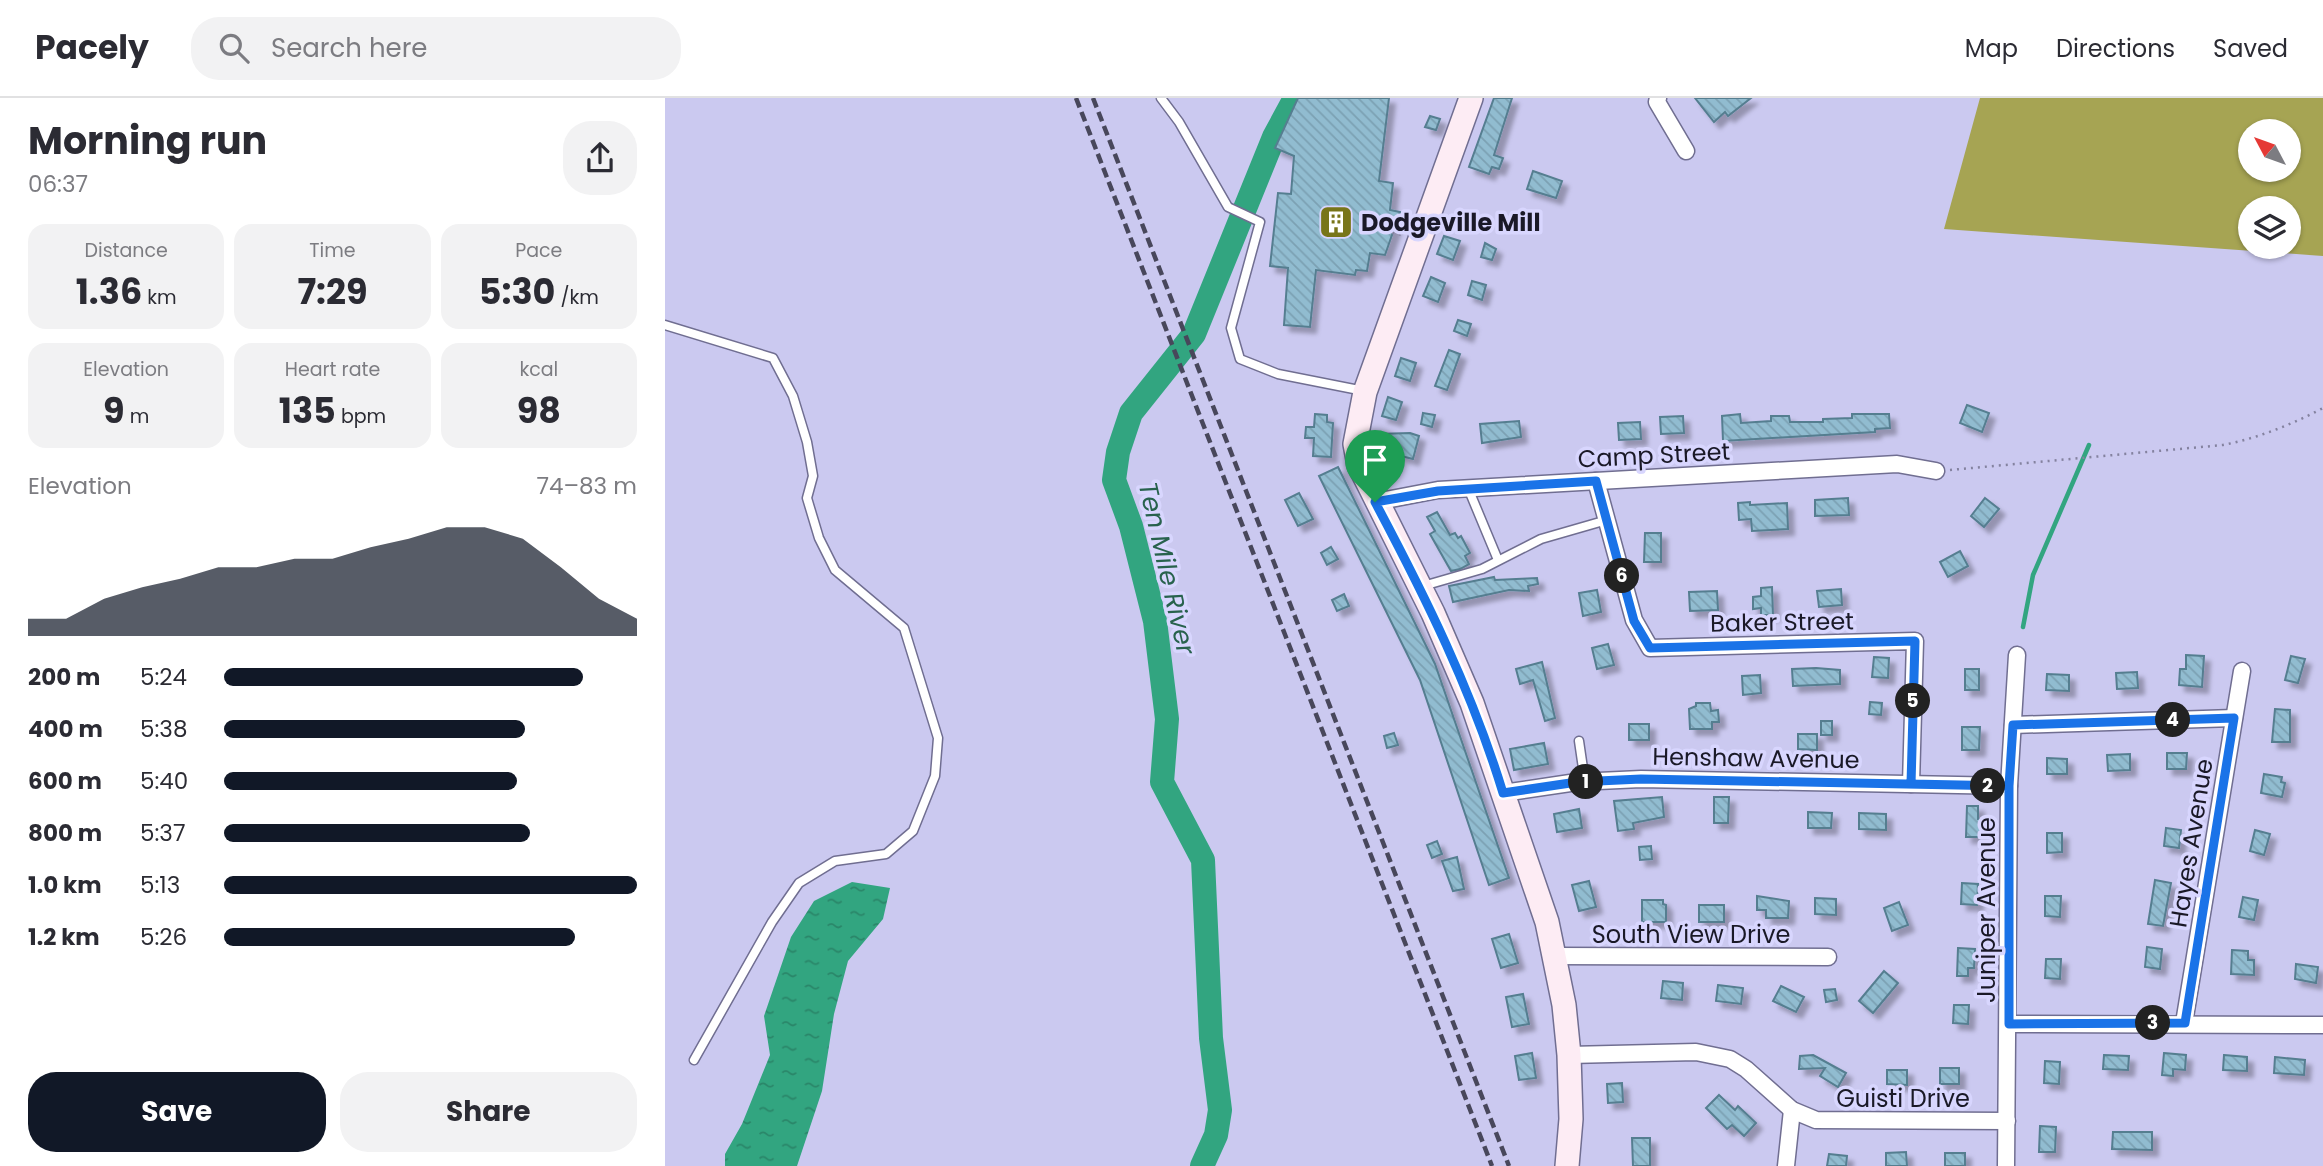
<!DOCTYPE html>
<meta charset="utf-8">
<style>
body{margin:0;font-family:Poppins,sans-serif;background:#f2f2f3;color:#2b2b33;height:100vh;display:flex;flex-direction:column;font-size:26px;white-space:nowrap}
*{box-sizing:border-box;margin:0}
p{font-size:23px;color:#7c7c81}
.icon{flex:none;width:38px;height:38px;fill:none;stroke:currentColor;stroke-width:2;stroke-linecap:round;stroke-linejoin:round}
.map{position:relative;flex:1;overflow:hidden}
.side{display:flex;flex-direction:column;background:#fff;width:665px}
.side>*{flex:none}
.needle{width:46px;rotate:311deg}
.buttons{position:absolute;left:1573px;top:21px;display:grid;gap:14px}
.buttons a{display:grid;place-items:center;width:63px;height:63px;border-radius:50%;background:#fff;box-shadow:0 2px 5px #0004;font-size:35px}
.pin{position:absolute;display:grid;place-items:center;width:60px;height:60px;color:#fff;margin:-72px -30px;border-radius:50% 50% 50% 0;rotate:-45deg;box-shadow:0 0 7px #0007}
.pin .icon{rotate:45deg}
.km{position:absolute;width:35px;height:35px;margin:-18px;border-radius:50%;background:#222;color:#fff;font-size:19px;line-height:35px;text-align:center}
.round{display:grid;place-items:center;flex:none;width:74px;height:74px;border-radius:28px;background:#f2f2f3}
.head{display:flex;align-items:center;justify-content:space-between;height:119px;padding:0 28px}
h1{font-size:38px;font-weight:700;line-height:52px}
.metrics{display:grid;grid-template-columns:repeat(3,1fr);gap:10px;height:119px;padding:7px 28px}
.metrics div{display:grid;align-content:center;border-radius:18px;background:#f2f2f3;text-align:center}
.metrics b{font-size:35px;font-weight:700}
.metrics small{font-size:19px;font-weight:400}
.metrics p{font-size:19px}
.chart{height:196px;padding:14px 28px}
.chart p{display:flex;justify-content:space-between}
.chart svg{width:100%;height:126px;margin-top:7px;fill:#111827;opacity:.7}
.action{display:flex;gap:14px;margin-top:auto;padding:14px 28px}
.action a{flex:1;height:80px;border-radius:28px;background:#111827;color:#fff;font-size:28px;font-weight:700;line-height:80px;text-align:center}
.action a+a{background:#f2f2f3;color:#2b2b33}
ul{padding:0 28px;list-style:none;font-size:23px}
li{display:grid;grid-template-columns:112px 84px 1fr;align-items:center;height:52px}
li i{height:18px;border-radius:9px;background:#111827}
header{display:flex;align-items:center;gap:42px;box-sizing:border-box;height:98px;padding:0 35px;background:#fff;border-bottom:2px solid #e1e1e2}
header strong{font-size:33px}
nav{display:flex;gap:38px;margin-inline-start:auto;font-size:24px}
.search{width:490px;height:63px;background:#f2f2f3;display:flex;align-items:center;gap:18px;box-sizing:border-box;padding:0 24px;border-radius:28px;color:#7c7c81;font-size:26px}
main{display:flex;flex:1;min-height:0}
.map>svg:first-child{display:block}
.green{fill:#a6a453;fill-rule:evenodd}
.water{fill:url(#water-ripples)}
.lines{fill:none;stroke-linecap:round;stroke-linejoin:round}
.stream{stroke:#32a580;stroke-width:4.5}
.river{stroke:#32a580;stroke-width:24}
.building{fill:url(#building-back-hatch);stroke:#557e90;stroke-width:2;filter:url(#shadow)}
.service-casing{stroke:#706e91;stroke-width:11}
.minor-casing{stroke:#706e91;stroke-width:19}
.secondary-casing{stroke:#706e91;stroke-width:26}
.path{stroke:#84829f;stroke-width:2.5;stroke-dasharray:2 5;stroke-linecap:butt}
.service{stroke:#fff;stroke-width:8}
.minor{stroke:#fff;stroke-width:16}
.secondary{stroke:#fdecf4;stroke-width:23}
.rail{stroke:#48475b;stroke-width:4.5;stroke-dasharray:10 5;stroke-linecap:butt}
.route-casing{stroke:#fff;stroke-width:14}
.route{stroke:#1a73e8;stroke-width:9}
.labels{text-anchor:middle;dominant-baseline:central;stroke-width:7;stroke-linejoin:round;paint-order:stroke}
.poi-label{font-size:24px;font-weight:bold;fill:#1a1927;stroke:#d8d6fe;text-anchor:start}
.street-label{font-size:24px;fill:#1a1927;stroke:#d8d6fe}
.water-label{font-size:26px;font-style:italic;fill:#28624d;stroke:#d8d6fe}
</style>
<header>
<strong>Pacely</strong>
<div class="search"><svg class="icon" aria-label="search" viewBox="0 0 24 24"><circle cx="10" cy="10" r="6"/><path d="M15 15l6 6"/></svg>Search here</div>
<nav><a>Map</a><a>Directions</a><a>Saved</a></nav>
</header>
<main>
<section class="side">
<div class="head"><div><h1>Morning run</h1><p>06:37</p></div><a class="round"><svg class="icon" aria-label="share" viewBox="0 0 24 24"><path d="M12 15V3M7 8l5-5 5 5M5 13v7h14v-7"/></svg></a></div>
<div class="metrics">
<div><p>Distance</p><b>1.36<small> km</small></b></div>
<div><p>Time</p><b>7:29</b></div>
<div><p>Pace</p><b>5:30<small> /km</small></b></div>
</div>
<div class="metrics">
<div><p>Elevation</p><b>9<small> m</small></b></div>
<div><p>Heart rate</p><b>135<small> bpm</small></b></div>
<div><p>kcal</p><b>98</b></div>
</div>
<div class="chart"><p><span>Elevation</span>74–83 m</p>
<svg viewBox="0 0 160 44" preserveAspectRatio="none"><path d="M0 44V38L10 38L20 31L30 27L40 24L50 20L60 20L70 17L80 17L90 13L100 10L110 6L120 6L130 10L140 20L150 31L160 38V44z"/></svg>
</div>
<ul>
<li><b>200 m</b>5:24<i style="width:87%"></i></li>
<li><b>400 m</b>5:38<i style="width:73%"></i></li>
<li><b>600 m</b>5:40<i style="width:71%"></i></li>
<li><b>800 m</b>5:37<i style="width:74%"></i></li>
<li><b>1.0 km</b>5:13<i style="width:100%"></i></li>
<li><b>1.2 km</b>5:26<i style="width:85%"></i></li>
</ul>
<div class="action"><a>Save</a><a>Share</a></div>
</section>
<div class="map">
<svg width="1658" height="1068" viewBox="0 0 1658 1068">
<defs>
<pattern id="water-ripples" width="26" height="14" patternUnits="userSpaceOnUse" patternTransform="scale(1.75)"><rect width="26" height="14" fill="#32a580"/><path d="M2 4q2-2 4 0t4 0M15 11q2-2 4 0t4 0" fill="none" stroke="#2a8669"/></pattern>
<pattern id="building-back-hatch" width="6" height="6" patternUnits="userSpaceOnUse" patternTransform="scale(1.75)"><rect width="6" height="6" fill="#91bcd0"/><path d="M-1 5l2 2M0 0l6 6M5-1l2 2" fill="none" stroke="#7ca1b3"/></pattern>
<filter id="shadow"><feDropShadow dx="6" dy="6" stdDeviation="2" flood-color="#0004"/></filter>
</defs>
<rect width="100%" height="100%" fill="#cbc9f0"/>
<path class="green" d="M1315,0H1658V158L1279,131ZM1586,33H1624V72H1586ZM1586,110H1624V149H1586Z"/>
<polygon class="water" points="187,784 225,790 218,821 183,863 169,916 157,993 132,1068 60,1068 60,1056 77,1026 105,957 99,918 126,839 149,803"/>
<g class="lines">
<polyline class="stream" points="1358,529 1368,477 1424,347"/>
<polyline class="river" points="537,1068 551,1037 555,1012 546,940 538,762 497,684 502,621 490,523 466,428 449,382 453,354 466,315 529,236 609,39 630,0"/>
</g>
<g class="building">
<polygon points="633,0 724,0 714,83 728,85 725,112 735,114 720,157 705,155 702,173 691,172 690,177 651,172 645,229 619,227 623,170 605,168 613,95 626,96 629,58 610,50"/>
<polygon points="829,0 847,0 829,57 838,60 834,71 827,69 824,76 804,69"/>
<polygon points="1030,0 1086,0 1063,18 1060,14 1049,24"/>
<polygon points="765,18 775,21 771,32 760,29"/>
<polygon points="868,73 897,83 891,100 862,91"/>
<polygon points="779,138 795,143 788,162 772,156"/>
<polygon points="820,145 831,151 827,162 816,159"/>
<polygon points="766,179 780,185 773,204 758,198"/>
<polygon points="807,183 821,187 817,202 803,197"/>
<polygon points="793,222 806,226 802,238 789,233"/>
<polygon points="784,252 795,256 782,292 770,288"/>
<polygon points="736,260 751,265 745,283 730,278"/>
<polygon points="723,299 737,304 731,322 717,318"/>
<polygon points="1302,307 1324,315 1317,334 1295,325"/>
<polygon points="758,315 770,317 767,329 756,326"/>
<polygon points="650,316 662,317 662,324 668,325 666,359 648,358 649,340 640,340 641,329 649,329"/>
<polygon points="1075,316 1076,325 1106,323 1106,318 1124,318 1125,324 1158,324 1158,321 1187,320 1187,316 1224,316 1225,330 1210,331 1210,334 1058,343 1057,318"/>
<polygon points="1018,318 1019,335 996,336 995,319"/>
<polygon points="854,323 856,339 817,345 815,326"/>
<polygon points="975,324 976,341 954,342 953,325"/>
<polygon points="745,335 754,338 748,361 736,358 737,353 712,354 711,336"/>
<polygon points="673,369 770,566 844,780 824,787 755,582 654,378"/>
<polygon points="634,395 648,421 633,428 620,402"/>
<polygon points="1183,400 1184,417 1150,418 1150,402"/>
<polygon points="1320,400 1334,411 1319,429 1306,418"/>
<polygon points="1085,404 1085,407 1122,405 1123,431 1087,433 1086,421 1074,422 1073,405"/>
<polygon points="772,414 785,437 790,435 793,440 796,438 805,455 800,458 804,466 795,471 786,473 765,436 770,433 762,419"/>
<polygon points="980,435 996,435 996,464 979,464"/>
<polygon points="666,449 673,461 662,467 656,455"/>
<polygon points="1295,453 1303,468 1283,479 1275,464"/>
<polygon points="829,479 830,482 872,480 873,486 863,488 864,493 844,492 788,504 784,488"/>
<polygon points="1107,489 1108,517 1096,517 1096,510 1088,511 1088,499 1096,498 1096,490"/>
<polygon points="1176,491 1177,507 1154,509 1152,493"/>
<polygon points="932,492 936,514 918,518 914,495"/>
<polygon points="1052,493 1053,512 1025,513 1024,494"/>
<polygon points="679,496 684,508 672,513 667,502"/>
<polygon points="943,546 949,567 932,571 927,550"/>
<polygon points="1521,557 1539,558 1537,589 1514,587 1515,571 1521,571"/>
<polygon points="1626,558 1640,561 1633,585 1620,582"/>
<polygon points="1209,559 1224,560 1223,580 1207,579"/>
<polygon points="877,564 890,620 880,623 868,582 855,586 851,571"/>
<polygon points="1151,570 1175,572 1175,586 1128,588 1127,571"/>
<rect x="1300" y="571" width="14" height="21"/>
<polygon points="1472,574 1473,590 1452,591 1451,575"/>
<polygon points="1382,576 1404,577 1404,593 1381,592"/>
<polygon points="1095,577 1096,595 1078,597 1077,578"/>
<polygon points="1205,604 1217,605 1216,617 1204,616"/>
<polygon points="1031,605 1045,605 1046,613 1053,612 1054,624 1047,624 1047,631 1025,631 1024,611 1031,608"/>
<polygon points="1610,611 1625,612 1625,644 1607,644"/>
<rect x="1156" y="623" width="11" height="14"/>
<rect x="964" y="626" width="20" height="16"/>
<polygon points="1297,629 1315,629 1314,652 1297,652"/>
<polygon points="729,635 733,647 722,650 719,638"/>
<polygon points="1133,636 1152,636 1152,652 1133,651"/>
<polygon points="879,645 883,666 849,672 845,651"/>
<polygon points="1502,655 1522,655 1521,671 1502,671"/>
<polygon points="1465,656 1465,672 1443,673 1442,657"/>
<polygon points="1382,660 1402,661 1402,676 1382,676"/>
<polygon points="1599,676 1617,679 1616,684 1620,685 1617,699 1596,695"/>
<polygon points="997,699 999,719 968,725 969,731 953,733 949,703"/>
<polygon points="1049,699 1064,699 1063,725 1049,725"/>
<polygon points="1302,708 1313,708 1313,721 1317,721 1317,739 1301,739"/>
<polygon points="914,711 917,730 892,734 889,716"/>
<polygon points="1143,714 1167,715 1166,730 1143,730"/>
<polygon points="1194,715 1221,716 1221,732 1194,731"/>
<polygon points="1501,730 1516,732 1514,750 1499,748"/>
<polygon points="1590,732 1605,736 1599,757 1585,753"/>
<polygon points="1382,735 1397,735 1397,754 1382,755"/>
<polygon points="772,743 777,756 767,760 762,747"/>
<polygon points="986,748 987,761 975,762 974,749"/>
<polygon points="792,759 799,791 788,793 777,763"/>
<polygon points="1490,782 1506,785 1498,828 1483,826"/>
<polygon points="924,783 931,809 914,813 907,787"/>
<polygon points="1297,785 1313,786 1312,807 1296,806"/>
<polygon points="1092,798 1124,803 1123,820 1101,820 1101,812 1092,812"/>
<polygon points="1380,798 1396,798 1395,819 1380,818"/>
<polygon points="1578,799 1593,802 1589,822 1574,819"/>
<polygon points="1150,800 1171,801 1171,817 1150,816"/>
<polygon points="977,802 998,802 998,806 1001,807 1001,824 977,824"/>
<polygon points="1234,804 1243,827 1227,833 1219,810"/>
<rect x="1034" y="807" width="25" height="17"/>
<polygon points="844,836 853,865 836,870 827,841"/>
<polygon points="1482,849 1497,851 1495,871 1480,869"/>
<polygon points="1293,850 1310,851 1309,870 1303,870 1303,878 1292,878"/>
<polygon points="1567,852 1583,853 1583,862 1589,862 1589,877 1566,876"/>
<polygon points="1381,861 1396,861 1395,881 1380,880"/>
<polygon points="1631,866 1653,869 1651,885 1630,881"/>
<polygon points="1219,873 1233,885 1208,915 1194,903"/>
<polygon points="998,883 1018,885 1017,902 996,900"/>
<polygon points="1053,887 1078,890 1076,906 1051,903"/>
<polygon points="1116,888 1139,899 1131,914 1108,903"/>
<polygon points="1170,891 1172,902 1161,904 1159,892"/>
<polygon points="858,896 864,926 847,929 841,899"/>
<polygon points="1289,907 1304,907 1303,926 1288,925"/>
<polygon points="867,955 871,980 854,982 850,958"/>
<polygon points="1499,955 1521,957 1520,972 1508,971 1508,978 1497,977"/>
<polygon points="1148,957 1181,975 1173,989 1155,978 1160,970 1134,971 1135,958"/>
<polygon points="1439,957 1464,958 1463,972 1438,971"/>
<polygon points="1559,957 1582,959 1582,973 1558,972"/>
<polygon points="1610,959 1640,962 1639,977 1609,975"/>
<polygon points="1380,963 1395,964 1394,986 1379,985"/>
<rect x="1275" y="970" width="19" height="16"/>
<polygon points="1222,972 1242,972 1242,987 1222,986"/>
<polygon points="957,985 958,1004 943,1005 942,986"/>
<polygon points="1054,997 1070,1012 1073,1008 1091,1025 1079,1038 1067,1027 1062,1031 1041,1010"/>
<polygon points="1375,1028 1391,1029 1390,1054 1374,1054"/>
<polygon points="1448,1034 1487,1034 1487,1052 1447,1051"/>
<polygon points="967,1040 985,1040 985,1068 968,1068"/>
<polygon points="1241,1054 1242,1068 1221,1068 1221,1055"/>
<rect x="1280" y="1055" width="20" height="13"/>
<polygon points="1164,1056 1182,1058 1181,1068 1162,1068"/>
</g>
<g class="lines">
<g class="service-casing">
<g id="service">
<polyline points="496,0 514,24 563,109 595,124 566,230 575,261 613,276 699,293"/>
<polyline points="0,227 108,260 128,298 142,344 148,378 142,400 154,440 170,472 239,530 273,640 270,678 248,733 221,756 170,763 134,785 107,824 29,962"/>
<polyline points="803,390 833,462"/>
<polyline points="758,488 817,471 876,441 942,422"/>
<polyline points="914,643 920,684"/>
</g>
</g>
<g class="minor-casing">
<g id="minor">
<polyline points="993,0 992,4 1021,53"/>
<polyline points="931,383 969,522 985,550 1250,543 1246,686"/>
<polyline points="710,404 773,392 1232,366 1271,373"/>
<polyline points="1348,627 1569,620"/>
<polyline points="838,695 912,684 976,681 1344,688"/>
<polyline points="889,858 1163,859"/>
<polyline points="1519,925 1577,573"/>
<polyline points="1344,926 1658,927"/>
<polyline points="904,957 1031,954 1065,961 1081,971 1127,1012 1151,1022 1342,1023"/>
<polyline points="1121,1068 1127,1012"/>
<polyline points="1341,1068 1344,688 1352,557"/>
</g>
</g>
<g class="secondary-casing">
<polyline id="secondary" points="806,0 700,294 690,346 694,367 768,515 807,605 882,824 899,907 904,957 906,1021 902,1068"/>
</g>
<g class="path">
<polyline points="727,135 738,137"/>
<path d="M1285,372L1558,347C1593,340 1626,327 1658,310"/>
</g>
<use href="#service" class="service"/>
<use href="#minor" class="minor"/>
<use href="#secondary" class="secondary"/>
<g class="rail">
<polyline points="411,0 827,1068"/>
<polyline points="428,0 844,1068"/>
</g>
</g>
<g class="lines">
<g class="route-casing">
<path id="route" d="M710,404C760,498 807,593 838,695L912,684L976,681L1344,688V926L1520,925L1569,620L1348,627L1344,688L1246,686L1250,543L985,550L969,523L931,383L773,393L710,404"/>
</g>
<use href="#route" class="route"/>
</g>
<defs>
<g id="building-square" transform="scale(1.75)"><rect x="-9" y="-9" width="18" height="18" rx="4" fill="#787519" stroke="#d8d6fe"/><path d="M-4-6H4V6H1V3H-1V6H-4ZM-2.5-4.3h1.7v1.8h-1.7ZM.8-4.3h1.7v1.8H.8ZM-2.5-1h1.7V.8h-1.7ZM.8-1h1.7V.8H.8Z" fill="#fff"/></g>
</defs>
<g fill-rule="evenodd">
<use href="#building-square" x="671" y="124"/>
</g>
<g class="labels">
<g class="poi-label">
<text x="696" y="124">Dodgeville Mill</text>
</g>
<g class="street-label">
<text transform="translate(989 357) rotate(-3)">Camp Street</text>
<text transform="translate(1117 524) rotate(-1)">Baker Street</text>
<text transform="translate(1091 660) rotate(1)">Henshaw Avenue</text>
<text transform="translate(1526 745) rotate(-81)">Hayes Avenue</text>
<text transform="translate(1321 812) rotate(-90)">Juniper Avenue</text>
<text x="1026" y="836">South View Drive</text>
<text x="1238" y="1000">Guisti Drive</text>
</g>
<g class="water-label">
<text transform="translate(502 470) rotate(77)">Ten Mile River</text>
</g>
</g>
</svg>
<div class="buttons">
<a><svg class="needle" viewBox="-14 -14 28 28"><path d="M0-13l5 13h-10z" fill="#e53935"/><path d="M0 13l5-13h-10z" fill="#7c7c81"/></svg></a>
<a><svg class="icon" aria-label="layers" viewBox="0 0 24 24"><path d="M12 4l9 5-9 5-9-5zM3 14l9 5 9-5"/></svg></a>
</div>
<div class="pin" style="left:710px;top:404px;background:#1e9e55"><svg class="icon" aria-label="arrive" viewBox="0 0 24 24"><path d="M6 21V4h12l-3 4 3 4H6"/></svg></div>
<b class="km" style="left:921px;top:684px">1</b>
<b class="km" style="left:1323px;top:688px">2</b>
<b class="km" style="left:1488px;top:925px">3</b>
<b class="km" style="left:1508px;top:622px">4</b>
<b class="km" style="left:1248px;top:603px">5</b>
<b class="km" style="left:957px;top:478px">6</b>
</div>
</main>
